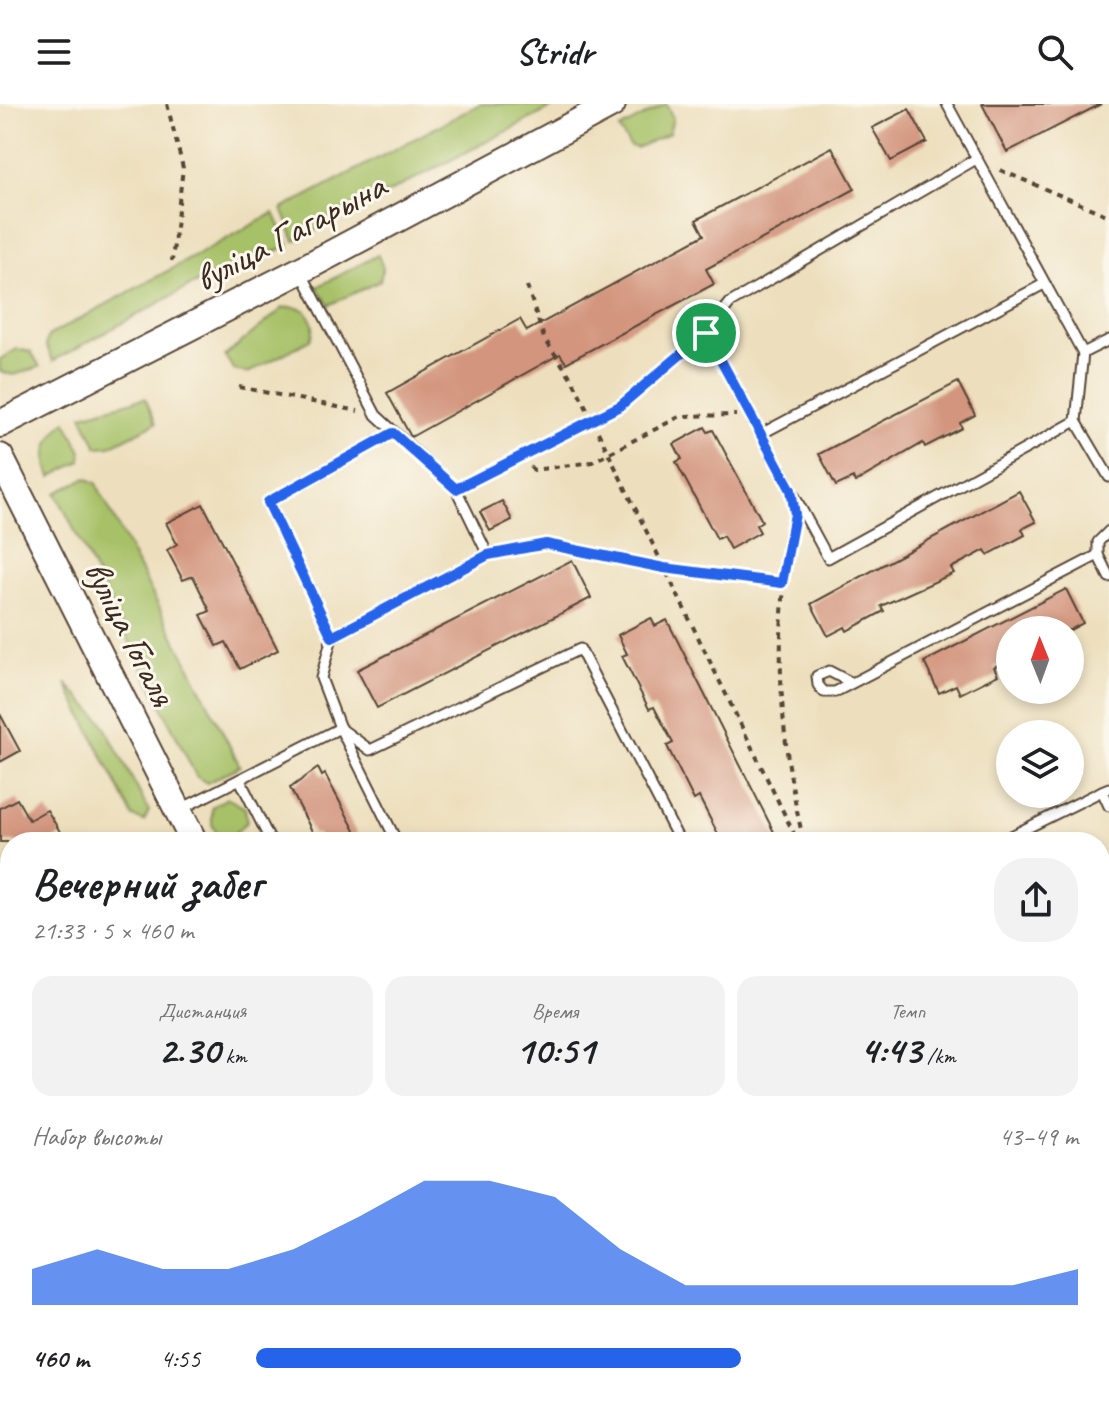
<!DOCTYPE html>
<html lang="ru">
<meta charset="utf-8">
<style>
body{margin:0;font-family:Caveat,sans-serif;background:#f2f2f2;color:#202124;height:100vh;display:flex;flex-direction:column;font-size:30px;white-space:nowrap}
*{box-sizing:border-box;margin:0}
p{font-size:26px;color:#757577}
.icon{flex:none;width:44px;height:44px;fill:none;stroke:currentColor;stroke-width:2;stroke-linecap:round;stroke-linejoin:round}
.map{position:relative;flex:1;overflow:hidden}
.drawer{position:absolute;left:0px;top:728px;width:1110px;height:574px;display:flex;flex-direction:column;background:#fff;border-radius:32px 32px 0 0;box-shadow:0 4px 12px #0003}
.drawer>*{flex:none}
.needle{width:52px;rotate:359deg}
.tools{position:absolute;left:996px;top:512px;display:grid;gap:16px}
.tools a{display:grid;place-items:center;width:88px;height:88px;border-radius:50%;background:#fff;box-shadow:0 4px 12px #0003;font-size:40px}
.pin{position:absolute;display:grid;place-items:center;width:68px;height:68px;color:#fff;margin:-34px;border:4px solid #fff;border-radius:50%;box-shadow:0 2px 8px #0007}
.round{display:grid;place-items:center;flex:none;width:84px;height:84px;border-radius:32px;background:#f2f2f2}
.summary{display:flex;align-items:center;justify-content:space-between;height:136px;padding:0 32px}
h1{font-size:44px;font-weight:700;line-height:60px}
.stats{display:grid;grid-template-columns:repeat(3,1fr);gap:12px;height:136px;padding:8px 32px}
.stats div{display:grid;align-content:center;border-radius:20px;background:#f2f2f2;text-align:center}
.stats b{font-size:40px;font-weight:700}
.stats small{font-size:22px;font-weight:400}
.stats p{font-size:22px}
.chart{height:224px;padding:16px 32px}
.chart p{display:flex;justify-content:space-between}
.chart svg{width:100%;height:144px;margin-top:8px;fill:#2563eb;opacity:.7}
ul{padding:0 32px;list-style:none;font-size:26px}
li{display:grid;grid-template-columns:128px 96px 1fr;align-items:center;height:60px}
li i{height:20px;border-radius:10px;background:#2563eb}
header{display:flex;justify-content:space-between;align-items:center;height:104px;padding:0 32px;background:#fff;font-size:36px;font-weight:700}
.map>svg:first-child{display:block}
.built{fill:#efd6bc}
.green{fill:#a7c167;stroke:#717642;stroke-width:2}
.building{fill:#d3957e}
.lines{fill:none;stroke-linecap:round;stroke-linejoin:round}
.lane-casing{stroke:#564536;stroke-width:13}
.street-casing{stroke:#564536;stroke-width:22}
.secondary-casing{stroke:#564536;stroke-width:30}
.path{stroke:#564536;stroke-width:4;stroke-dasharray:6 6;stroke-linecap:butt}
.lane{stroke:#fff;stroke-width:9}
.street{stroke:#fff;stroke-width:18}
.secondary{stroke:#fff;stroke-width:26}
.route-casing{stroke:#fff;stroke-width:16}
.route{stroke:#2563eb;stroke-width:10}
.labels{text-anchor:middle;dominant-baseline:central;stroke-width:6;stroke-linejoin:round;paint-order:stroke}
.street-label{font-size:38px;fill:#3b2a1e;stroke:#fbf7ec}
</style>
<header><svg class="icon" aria-label="menu" viewBox="0 0 24 24"><path d="M4 6h16M4 12h16M4 18h16"/></svg>Stridr<svg class="icon" aria-label="search" viewBox="0 0 24 24"><circle cx="10" cy="10" r="6"/><path d="M15 15l6 6"/></svg></header>
<div class="map">
<svg width="1109" height="1301" viewBox="0 0 1109 1301">
<rect width="100%" height="100%" fill="#fbf7ec"/>
<filter id="ink" filterUnits="userSpaceOnUse"><feTurbulence type="fractalNoise" baseFrequency=".0125" numOctaves="2"/><feDisplacementMap in="SourceGraphic" scale="16" xChannelSelector="R" yChannelSelector="G"/><feConvolveMatrix kernelMatrix="1 2 1 2 8 2 1 2 1" color-interpolation-filters="sRGB"/></filter>
<filter id="wash" filterUnits="userSpaceOnUse"><feTurbulence type="fractalNoise" baseFrequency=".006" numOctaves="4" result="noise"/><feDisplacementMap in="SourceGraphic" scale="32" xChannelSelector="R" yChannelSelector="G"/><feGaussianBlur stdDeviation="1.8" result="paint"/><feColorMatrix in="noise" values="0 0 0 0 0 0 0 0 0 0 0 0 0 0 0 0 0 1.4 0 .05"/><feComposite in="paint" operator="in"/></filter>
<g filter="url(#wash)">
<rect width="100%" height="100%" fill="#eddfbd"/>
<polygon class="built" points="1109,798 1109,1109 1100,1091 1100,803"/>
<g class="green">
<polygon points="480,0 559,0 295,137 282,105"/>
<polygon points="666,0 673,14 669,29 637,44 630,42 619,25"/>
<polygon points="274,109 289,142 190,182 53,257 46,241 48,232"/>
<polygon points="378,151 383,164 380,177 329,201 317,183"/>
<path d="M294,203L305,206C312,216 317,225 310,236L248,269L234,266L225,252L283,204Z"/>
<polygon points="17,245 31,248 40,263 14,271 0,268 0,255"/>
<polygon points="145,294 156,319 110,342 97,343 82,311"/>
<path d="M66,317L81,347V357L51,373C42,351 48,332 66,317Z"/>
<polygon points="86,374 96,379 240,662 207,679 196,672 56,389"/>
<polygon points="66,579 102,617 149,707 144,717 133,713"/>
<polygon points="227,694 245,704 247,718 233,731 237,738 221,738 212,720 212,703"/>
<polygon points="1109,960 1109,1110 1100,1091 1100,964"/>
</g>
<g id="blocks">
<g class="building">
<polygon points="982,0 1101,0 1007,48"/>
<polygon points="909,5 927,38 891,57 872,24"/>
<polygon points="832,43 855,85 706,165 714,180 566,259 560,250 411,333 387,289 520,215 527,227 704,131 696,116"/>
<polygon points="958,278 975,311 960,319 962,324 925,343 923,339 855,378 853,374 836,382 819,350"/>
<polygon points="705,323 708,328 713,326 762,417 756,421 760,428 730,445 723,432 717,435 676,358 682,355 674,340"/>
<polygon points="1019,387 1036,418 1022,425 1025,431 988,451 985,446 951,464 954,469 881,502 884,507 847,527 845,523 828,532 811,500"/>
<polygon points="502,397 512,416 490,427 480,408"/>
<polygon points="203,400 278,546 240,565 226,538 217,542 201,511 210,507 193,472 183,476 167,446 177,440 166,419"/>
<polygon points="572,456 591,494 377,604 357,566"/>
<polygon points="1066,485 1083,519 1070,526 1010,526 1010,555 994,563 998,571 960,590 956,581 939,589 924,558"/>
<polygon points="651,514 655,522 667,516 779,738 722,738 699,693 694,696 667,642 673,639 654,603 649,605 622,552 627,550 618,531"/>
<polygon points="0,610 20,647 0,658"/>
<polygon points="318,664 322,672 325,670 361,738 322,738 317,729 314,731 290,684"/>
<polygon points="17,695 29,716 47,706 62,731 49,738 0,738 0,704"/>
</g>
</g>
</g>
<g filter="url(#ink)">
<use href="#blocks" fill-opacity="0" stroke="#564536" stroke-width="2"/>
<g class="lines">
<g class="lane-casing">
<g id="lane">
<polyline points="947,0 1083,249 1109,236"/>
<polyline points="302,170 376,311 456,385"/>
<polyline points="706,229 828,454 1076,317"/>
<polyline points="1083,249 1076,317 1109,373"/>
<polyline points="393,329 268,398 332,533 321,574 340,624 397,738"/>
<polyline points="761,330 1044,180"/>
<polyline points="1109,427 1098,438 1098,451 1109,473"/>
<polyline points="332,533 488,451 456,385 620,302 706,229 730,199 976,55"/>
<polyline points="852,579 829,567 817,572 818,581 824,588 835,588 1098,451"/>
<polyline points="240,676 271,738"/>
<polyline points="1109,684 1102,687 1109,702"/>
<polyline points="181,705 340,624 370,646 580,545 680,738"/>
<polyline points="999,738 1102,687"/>
<polyline points="553,1292 558,1301"/>
<polyline points="1032,1292 1036,1301"/>
<polyline points="712,1301 729,1292"/>
</g>
</g>
<g class="street-casing">
<polyline id="street" points="452,1301 470,1292"/>
</g>
<g class="secondary-casing">
<g id="secondary">
<polyline points="0,320 301,166 612,0"/>
<polyline points="0,353 194,738"/>
<polyline points="473,1292 477,1301"/>
</g>
</g>
<g class="path">
<polyline points="167,0 183,64 172,157"/>
<polyline points="1000,66 1109,112"/>
<polyline points="527,182 544,234 572,275 587,305"/>
<polyline points="239,283 358,307"/>
<polyline points="598,328 798,738"/>
<polyline points="530,363 534,366 592,358 681,312 736,311"/>
<path d="M793,420C773,527 778,632 804,738"/>
<polyline points="501,449 546,440 664,464 782,479"/>
<polyline points="1100,779 1109,774"/>
<polyline points="1100,1179 1109,1196"/>
</g>
<use href="#lane" class="lane"/>
<use href="#street" class="street"/>
<use href="#secondary" class="secondary"/>
</g>
</g>
<g class="lines" filter="url(#ink)">
<g class="route-casing">
<polygon id="route" points="706,229 791,386 795,410 782,479 664,464 546,440 488,451 332,533 268,398 393,329 456,385 620,302"/>
</g>
<use href="#route" class="route"/>
</g>
<g class="labels">
<g class="street-label">
<text transform="translate(290 128) rotate(-28)">вуліца Гагарына</text>
<text transform="translate(130 529) rotate(63)">вуліца Гогаля</text>
</g>
</g>
</svg>
<div class="tools">
<a><svg class="needle" viewBox="-14 -14 28 28"><path d="M0-13l5 13h-10z" fill="#e53935"/><path d="M0 13l5-13h-10z" fill="#757577"/></svg></a>
<a><svg class="icon" aria-label="layers" viewBox="0 0 24 24"><path d="M12 4l9 5-9 5-9-5zM3 14l9 5 9-5"/></svg></a>
</div>
<div class="pin" style="left:706px;top:229px;background:#1e9e55"><svg class="icon" aria-label="arrive" viewBox="0 0 24 24"><path d="M6 21V4h12l-3 4 3 4H6"/></svg></div>
<section class="drawer">
<div class="summary"><div><h1>Вечерний забег</h1><p>21:33 · 5 × 460 m</p></div><a class="round"><svg class="icon" aria-label="share" viewBox="0 0 24 24"><path d="M12 15V3M7 8l5-5 5 5M5 13v7h14v-7"/></svg></a></div>
<div class="stats">
<div><p>Дистанция</p><b>2.30<small> km</small></b></div>
<div><p>Время</p><b>10:51</b></div>
<div><p>Темп</p><b>4:43<small> /km</small></b></div>
</div>
<div class="chart"><p><span>Набор высоты</span>43–49 m</p>
<svg viewBox="0 0 160 44" preserveAspectRatio="none"><path d="M0 44V33L10 27L20 33L30 33L40 27L50 17L60 6L70 6L80 11L90 27L100 38L110 38L120 38L130 38L140 38L150 38L160 33V44z"/></svg>
</div>
<ul>
<li><b>460 m</b>4:55<i style="width:59%"></i></li>
</ul>
</section>
</div>
